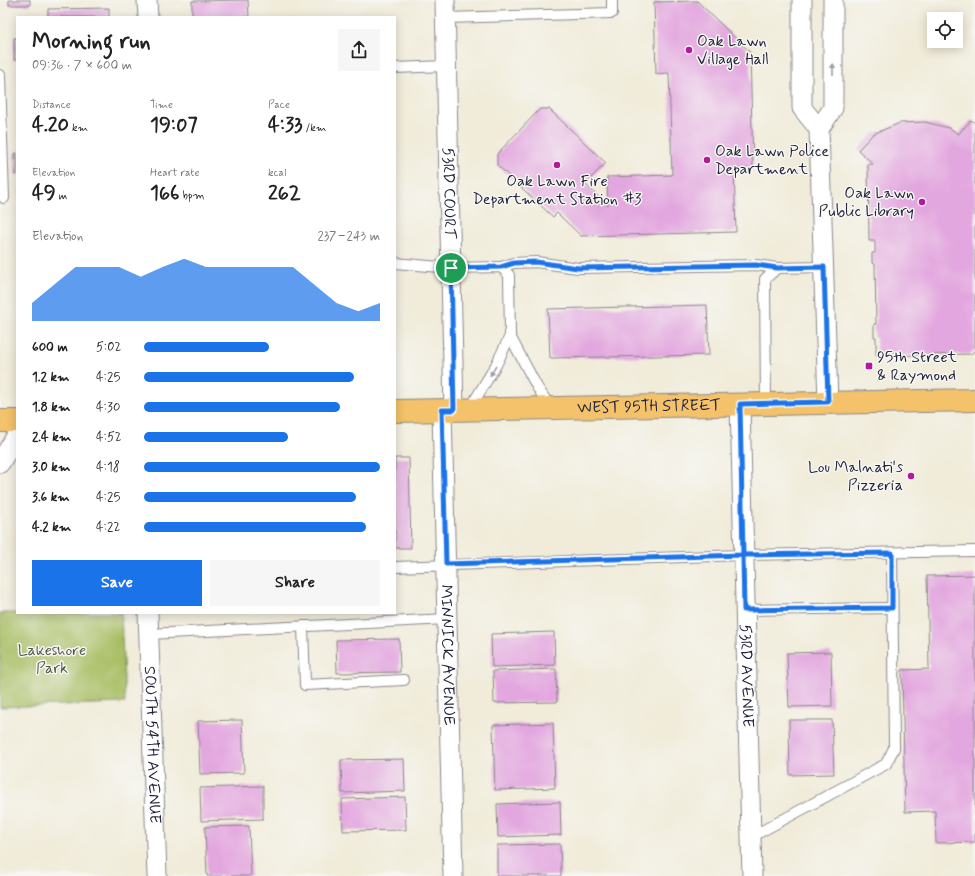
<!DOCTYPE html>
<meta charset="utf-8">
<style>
body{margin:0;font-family:Mynerve,sans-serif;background:#f6f6f6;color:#222;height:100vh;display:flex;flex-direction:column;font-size:15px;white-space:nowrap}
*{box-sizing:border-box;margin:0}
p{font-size:13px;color:#767676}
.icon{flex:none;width:22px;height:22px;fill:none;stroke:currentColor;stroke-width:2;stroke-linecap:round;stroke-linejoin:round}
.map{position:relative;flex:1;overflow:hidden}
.side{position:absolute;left:16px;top:16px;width:380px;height:598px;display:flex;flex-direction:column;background:#fff;border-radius:0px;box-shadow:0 2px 10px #0003}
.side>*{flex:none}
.fabs{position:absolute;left:927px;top:12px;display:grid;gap:8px}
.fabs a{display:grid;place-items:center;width:36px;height:36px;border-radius:0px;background:#fff;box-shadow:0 2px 10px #0003;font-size:20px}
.pin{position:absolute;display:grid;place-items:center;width:34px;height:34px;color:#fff;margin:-17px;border:2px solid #fff;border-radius:50%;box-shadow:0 1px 4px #0007}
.round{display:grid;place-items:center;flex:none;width:42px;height:42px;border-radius:0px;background:#f6f6f6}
.headline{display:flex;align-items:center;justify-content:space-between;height:68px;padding:0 16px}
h1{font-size:22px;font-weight:700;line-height:30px}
.figures{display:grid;grid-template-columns:repeat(3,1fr);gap:6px;height:68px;padding:4px 16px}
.figures div{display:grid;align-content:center}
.figures b{font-size:20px;font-weight:700}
.figures small{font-size:11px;font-weight:400}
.figures p{font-size:11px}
.chart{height:112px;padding:8px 16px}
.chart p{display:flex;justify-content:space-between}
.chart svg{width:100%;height:72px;margin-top:4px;fill:#1a73e8;opacity:.7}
.button{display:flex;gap:8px;margin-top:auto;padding:8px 16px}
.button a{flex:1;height:46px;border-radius:0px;background:#1a73e8;color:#fff;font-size:16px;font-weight:700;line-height:46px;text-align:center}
.button a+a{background:#f6f6f6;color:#222}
ul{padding:0 16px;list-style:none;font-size:13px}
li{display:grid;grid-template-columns:64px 48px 1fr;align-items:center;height:30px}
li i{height:10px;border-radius:5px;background:#1a73e8}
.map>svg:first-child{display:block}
.green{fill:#a7bd62;stroke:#64704e}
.building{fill:#e3a7df}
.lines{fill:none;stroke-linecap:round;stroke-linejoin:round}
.lane-casing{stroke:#8a878a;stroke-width:12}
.street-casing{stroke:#8a878a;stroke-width:21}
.primary-casing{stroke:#8a878a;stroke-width:24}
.lane{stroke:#fff;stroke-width:10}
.street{stroke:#fff;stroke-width:19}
.primary{stroke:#f3c26a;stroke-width:22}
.oneway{fill:#9c9ca7}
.route-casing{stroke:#fff;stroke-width:8}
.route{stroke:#1a73e8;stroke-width:5}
.poi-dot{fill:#b5179e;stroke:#f6f6f2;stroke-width:1.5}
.labels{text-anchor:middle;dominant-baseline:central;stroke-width:3;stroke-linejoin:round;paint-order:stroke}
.poi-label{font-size:16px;fill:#22223b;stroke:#f6f6f2;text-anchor:start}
.street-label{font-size:16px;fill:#22223b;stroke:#f6f6f2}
.park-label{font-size:16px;fill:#515849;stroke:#f6f6f2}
</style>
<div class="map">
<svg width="975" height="876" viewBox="0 0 975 876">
<rect width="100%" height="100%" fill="#f6f6f2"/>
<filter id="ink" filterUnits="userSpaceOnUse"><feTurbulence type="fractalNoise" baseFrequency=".025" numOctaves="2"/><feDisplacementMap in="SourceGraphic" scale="8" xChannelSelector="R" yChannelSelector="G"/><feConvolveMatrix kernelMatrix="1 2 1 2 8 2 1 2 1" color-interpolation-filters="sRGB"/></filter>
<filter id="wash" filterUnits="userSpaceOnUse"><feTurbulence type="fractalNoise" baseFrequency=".012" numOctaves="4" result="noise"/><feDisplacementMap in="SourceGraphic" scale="16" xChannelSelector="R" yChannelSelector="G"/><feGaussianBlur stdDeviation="0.9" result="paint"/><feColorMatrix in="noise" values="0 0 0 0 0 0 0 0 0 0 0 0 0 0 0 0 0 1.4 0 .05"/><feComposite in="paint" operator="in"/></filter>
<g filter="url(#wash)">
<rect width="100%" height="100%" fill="#f1ecda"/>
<polygon class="green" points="0,613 121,613 125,703 0,707"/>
<g id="blocks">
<g class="building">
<rect x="9" y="0" width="21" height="5"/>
<polygon points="248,0 249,17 192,17 192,1"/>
<polygon points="697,1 750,52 753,168 734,169 736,232 581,236 557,213 553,217 497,165 497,154 540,109 549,109 606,163 585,184 608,206 607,177 672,175 669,73 656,74 654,2"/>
<polygon points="109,8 109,17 48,17 48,9"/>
<rect x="14" y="38" width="3" height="22"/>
<polygon points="971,120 975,123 975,350 971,354 876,356 876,337 874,337 874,324 876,324 875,264 872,263 872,253 875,253 875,241 869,241 868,164 873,164 858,150 873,134 900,123 925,122 949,128 959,134 963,128 964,128"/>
<polygon points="14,153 17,153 17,175 15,175"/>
<polygon points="707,305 709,355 550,358 548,309"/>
<polygon points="395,458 409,458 411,548 395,548"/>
<polygon points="975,575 975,842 936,843 935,811 905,812 902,670 929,669 927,576"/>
<polygon points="554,632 555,665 492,667 491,634"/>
<polygon points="399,639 400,672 337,673 336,640"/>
<polygon points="831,652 832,706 789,707 787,653"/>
<polygon points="556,669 557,702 494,703 493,671"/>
<polygon points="242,720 244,773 200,774 198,721"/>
<polygon points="789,720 832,720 834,774 790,775"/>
<polygon points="553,723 555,788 495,790 493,725"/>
<polygon points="404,759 405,791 342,793 341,760"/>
<polygon points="263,786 263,819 201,821 200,788"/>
<polygon points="405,797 406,830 343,831 342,799"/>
<polygon points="560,802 561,835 498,837 497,804"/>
<polygon points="249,826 251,876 207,876 205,827"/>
<polygon points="560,844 561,876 497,876 497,845"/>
</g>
</g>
</g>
<g filter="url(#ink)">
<use href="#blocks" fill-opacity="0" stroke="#8a878a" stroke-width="1"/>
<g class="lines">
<g class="lane-casing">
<g id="lane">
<polyline points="445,18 612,13 612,0"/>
<polyline points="395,68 446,66"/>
<polyline points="0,75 4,198"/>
<polyline points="395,263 451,268 501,267 509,275 510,336 496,365 469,410"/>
<polyline points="501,267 514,263 536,262 578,268 756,265 777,268"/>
<polyline points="510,336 537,387 551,408"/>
<polyline points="766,404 765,279 777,268 823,267"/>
<polyline points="395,567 743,555 975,551"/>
<polyline points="745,610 892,608"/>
<polyline points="303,626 305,685 404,680"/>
<polyline points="149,634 447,619"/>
<polyline points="751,837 886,764 894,748 892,553"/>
</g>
</g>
<g class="street-casing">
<g id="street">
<polyline points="147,0 148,17"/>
<path id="s1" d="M445,0L454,410"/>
<polyline points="802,0 802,108 819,129"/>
<polyline points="828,402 819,129 833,108 833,0"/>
<path id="s2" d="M740,404L752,876"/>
<path id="s3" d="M442,410L453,876"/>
<polyline points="0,463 17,435"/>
<path id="s4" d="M148,613L157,876"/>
</g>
</g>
<g class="primary-casing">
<g id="primary">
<path id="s5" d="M395,411L975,400"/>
<polyline points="0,421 17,421"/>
</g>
</g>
<use href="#lane" class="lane"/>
<use href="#street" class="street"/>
<use href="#primary" class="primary"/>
</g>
<defs><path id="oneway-solid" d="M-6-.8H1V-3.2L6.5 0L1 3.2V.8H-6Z"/></defs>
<g class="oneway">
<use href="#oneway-solid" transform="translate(833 69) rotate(-90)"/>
<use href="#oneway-solid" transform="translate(493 371) rotate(121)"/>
</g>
</g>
<g class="lines" filter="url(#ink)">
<g class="route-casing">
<polyline id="route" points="451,268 454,410 442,410 446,564 743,555 744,610 892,608 892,553 743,555 740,404 828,402 824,267 777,268 756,265 578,268 536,262 514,263 501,267 451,268"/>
</g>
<use href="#route" class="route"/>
</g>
<g class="poi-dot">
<circle cx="689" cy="50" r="4"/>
<circle cx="707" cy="160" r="4"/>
<circle cx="557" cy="165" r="4"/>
<circle cx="922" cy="202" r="4"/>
<rect x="865" y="362" width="8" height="8" rx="2"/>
<circle cx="911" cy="476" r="4"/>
</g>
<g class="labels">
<g class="poi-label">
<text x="697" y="41">Oak Lawn<tspan x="697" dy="18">Village Hall</tspan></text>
<text x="715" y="151">Oak Lawn Police<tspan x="715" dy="18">Department</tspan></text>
<text x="557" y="181" text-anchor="middle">Oak Lawn Fire<tspan x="557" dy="18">Department Station #3</tspan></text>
<text x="914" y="193" text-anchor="end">Oak Lawn<tspan x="914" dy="18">Public Library</tspan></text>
<text x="877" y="357">95th Street<tspan x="877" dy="18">&amp; Raymond</tspan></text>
<text x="903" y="467" text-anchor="end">Lou Malnati's<tspan x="903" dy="18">Pizzeria</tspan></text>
</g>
<g class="street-label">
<text stroke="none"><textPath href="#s1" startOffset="193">53RD COURT</textPath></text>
<text stroke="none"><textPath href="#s5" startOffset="254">WEST 95TH STREET</textPath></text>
<text stroke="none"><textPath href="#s3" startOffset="245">MINNICK AVENUE</textPath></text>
<text stroke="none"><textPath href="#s2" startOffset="272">53RD AVENUE</textPath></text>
<text stroke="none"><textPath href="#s4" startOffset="132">SOUTH 54TH AVENUE</textPath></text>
</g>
<g class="park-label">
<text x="52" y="650">Lakeshore<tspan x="52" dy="18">Park</tspan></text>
</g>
</g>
</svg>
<div class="fabs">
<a><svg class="icon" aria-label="locate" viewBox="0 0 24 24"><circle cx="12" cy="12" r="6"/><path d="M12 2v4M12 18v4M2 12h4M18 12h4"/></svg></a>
</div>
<div class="pin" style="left:451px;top:268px;background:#1e9e55"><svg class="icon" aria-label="arrive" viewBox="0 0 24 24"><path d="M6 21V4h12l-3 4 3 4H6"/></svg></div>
<section class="side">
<div class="headline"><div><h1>Morning run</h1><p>09:36 · 7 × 600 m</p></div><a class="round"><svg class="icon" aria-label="share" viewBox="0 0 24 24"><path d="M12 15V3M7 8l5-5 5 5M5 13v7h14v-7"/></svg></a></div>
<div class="figures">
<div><p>Distance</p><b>4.20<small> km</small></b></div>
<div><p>Time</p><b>19:07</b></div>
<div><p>Pace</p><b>4:33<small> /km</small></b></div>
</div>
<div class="figures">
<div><p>Elevation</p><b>49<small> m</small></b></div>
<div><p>Heart rate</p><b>166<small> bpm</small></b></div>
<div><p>kcal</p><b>262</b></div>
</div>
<div class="chart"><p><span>Elevation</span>237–243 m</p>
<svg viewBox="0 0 160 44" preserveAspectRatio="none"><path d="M0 44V33L10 22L20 11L30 11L40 11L50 17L60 11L70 6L80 11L90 11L100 11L110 11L120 11L130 22L140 33L150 38L160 33V44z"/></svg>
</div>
<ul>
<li><b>600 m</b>5:02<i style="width:53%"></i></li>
<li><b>1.2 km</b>4:25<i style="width:89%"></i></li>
<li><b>1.8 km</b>4:30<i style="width:83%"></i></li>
<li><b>2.4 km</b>4:52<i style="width:61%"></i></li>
<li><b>3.0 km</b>4:18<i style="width:100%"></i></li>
<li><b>3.6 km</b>4:25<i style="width:90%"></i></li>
<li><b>4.2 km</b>4:22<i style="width:94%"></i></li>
</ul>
<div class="button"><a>Save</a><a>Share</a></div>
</section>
</div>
